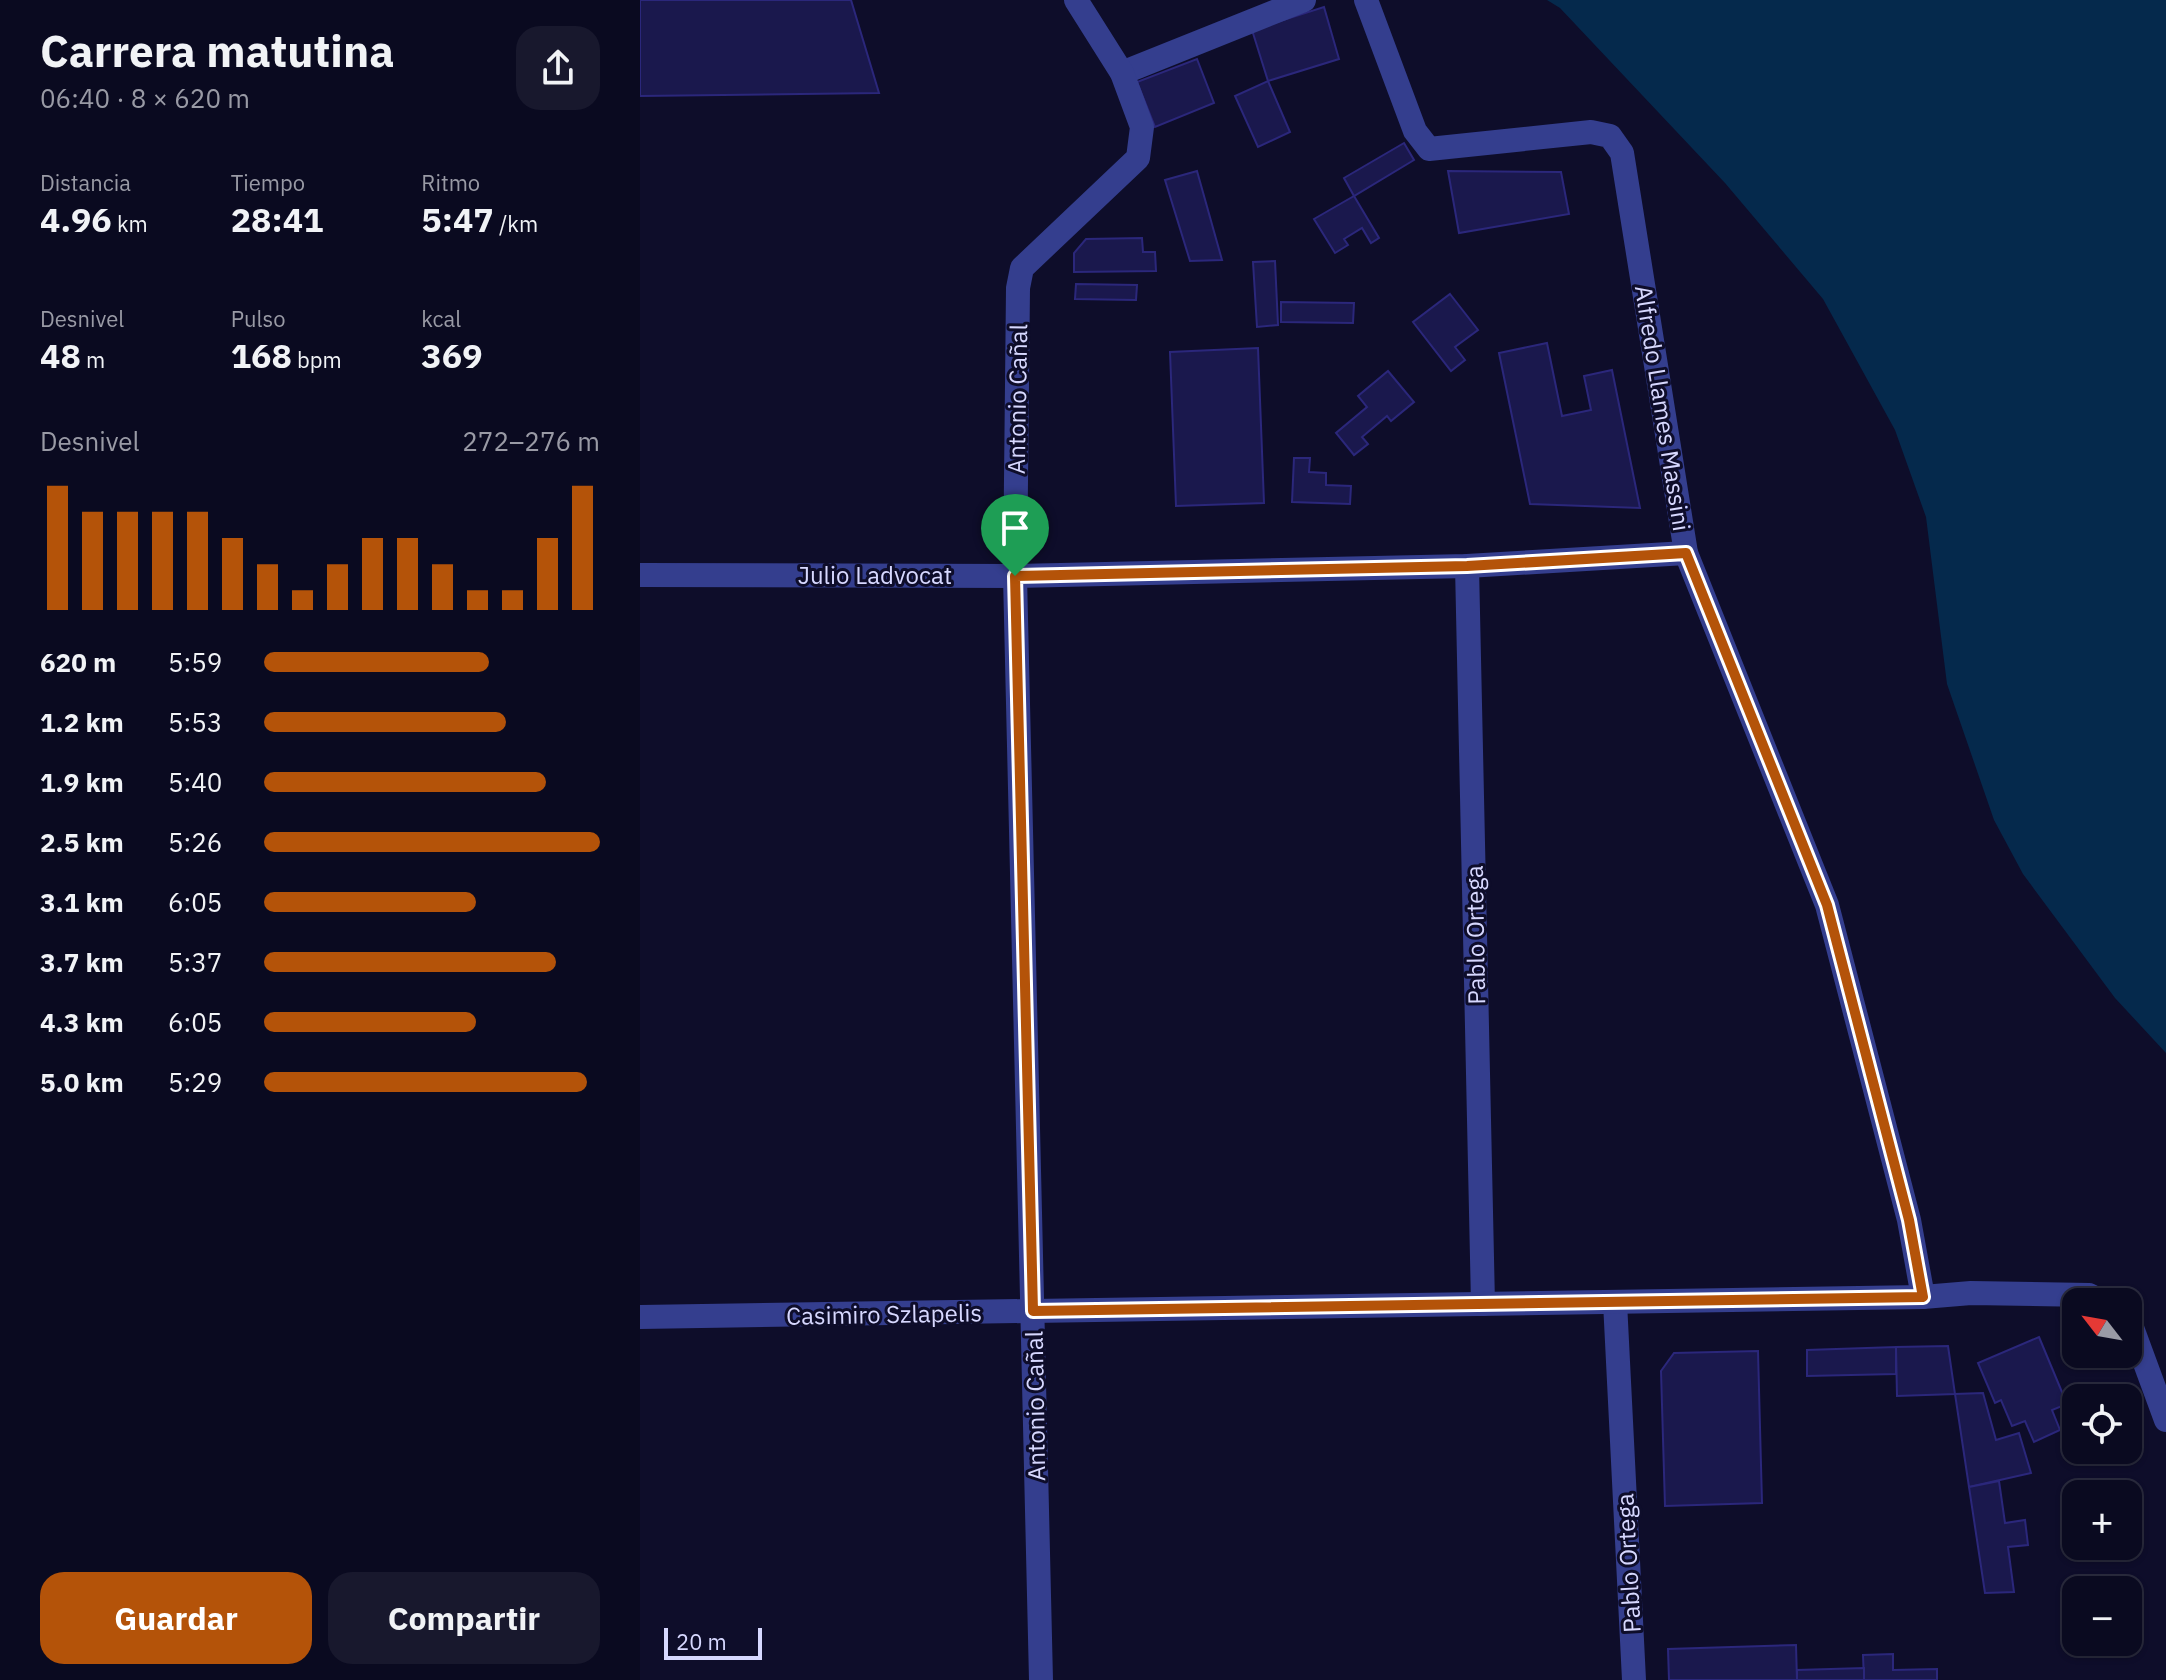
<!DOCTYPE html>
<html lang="es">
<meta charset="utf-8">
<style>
body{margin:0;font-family:"IBM Plex Sans",sans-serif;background:#18182d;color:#f1f3f6;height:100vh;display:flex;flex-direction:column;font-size:30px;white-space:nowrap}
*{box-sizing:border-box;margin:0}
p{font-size:26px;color:#999aa5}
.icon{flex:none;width:44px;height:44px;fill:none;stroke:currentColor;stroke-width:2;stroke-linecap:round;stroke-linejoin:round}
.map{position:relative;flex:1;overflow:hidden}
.drawer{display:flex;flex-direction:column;background:#0a0a20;width:640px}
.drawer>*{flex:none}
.needle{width:52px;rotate:301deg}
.fabs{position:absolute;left:1422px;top:1288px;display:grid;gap:16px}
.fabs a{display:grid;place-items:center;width:80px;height:80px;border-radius:16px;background:#0a0a20;box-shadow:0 2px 6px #0004,0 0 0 2px #2a2b3e;font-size:40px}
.scale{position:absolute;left:24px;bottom:20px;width:98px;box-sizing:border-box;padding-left:8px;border:4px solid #d7d8ff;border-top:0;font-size:22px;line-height:28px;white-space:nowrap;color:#d7d8ff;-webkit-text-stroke:6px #0e0d2a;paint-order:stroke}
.pin{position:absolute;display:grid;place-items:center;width:68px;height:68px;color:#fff;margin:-82px -34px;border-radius:50% 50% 50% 0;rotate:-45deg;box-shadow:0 0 8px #0007}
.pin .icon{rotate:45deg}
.round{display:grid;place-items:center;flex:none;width:84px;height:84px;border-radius:24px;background:#18182d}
.headline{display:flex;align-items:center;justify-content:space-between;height:136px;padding:0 40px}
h1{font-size:44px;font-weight:700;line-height:60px}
.metrics{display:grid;grid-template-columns:repeat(3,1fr);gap:12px;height:136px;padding:8px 40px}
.metrics div{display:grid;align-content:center}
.metrics b{font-size:34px;font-weight:700}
.metrics small{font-size:22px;font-weight:400}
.metrics p{font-size:22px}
.chart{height:224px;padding:16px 40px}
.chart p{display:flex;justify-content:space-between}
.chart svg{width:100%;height:144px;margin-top:8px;stroke:#b45309;stroke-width:6}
.cta{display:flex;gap:16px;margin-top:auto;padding:16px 40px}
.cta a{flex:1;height:92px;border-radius:24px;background:#b45309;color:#fff;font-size:32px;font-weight:700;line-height:92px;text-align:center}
.cta a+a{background:#18182d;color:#f1f3f6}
ul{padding:0 40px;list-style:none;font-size:26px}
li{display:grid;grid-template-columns:128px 96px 1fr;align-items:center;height:60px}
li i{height:20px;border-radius:10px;background:#b45309}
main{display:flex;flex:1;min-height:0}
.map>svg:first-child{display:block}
.water{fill:#05294c}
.building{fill:#1a184d;stroke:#2b277b;stroke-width:2}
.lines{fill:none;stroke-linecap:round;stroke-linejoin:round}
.minor{stroke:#343e8e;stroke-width:24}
.route-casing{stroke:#fff;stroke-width:16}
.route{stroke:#b45309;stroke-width:10}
.labels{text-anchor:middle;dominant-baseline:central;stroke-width:6;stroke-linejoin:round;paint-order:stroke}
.street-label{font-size:24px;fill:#d7d8ff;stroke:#0e0d2a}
</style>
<main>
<section class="drawer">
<div class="headline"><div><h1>Carrera matutina</h1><p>06:40 · 8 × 620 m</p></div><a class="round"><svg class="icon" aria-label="share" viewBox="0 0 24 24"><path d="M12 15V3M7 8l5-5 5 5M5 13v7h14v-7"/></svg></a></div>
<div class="metrics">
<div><p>Distancia</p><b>4.96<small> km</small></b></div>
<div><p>Tiempo</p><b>28:41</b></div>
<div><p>Ritmo</p><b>5:47<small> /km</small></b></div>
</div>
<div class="metrics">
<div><p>Desnivel</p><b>48<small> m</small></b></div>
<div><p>Pulso</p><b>168<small> bpm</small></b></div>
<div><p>kcal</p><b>369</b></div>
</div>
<div class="chart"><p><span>Desnivel</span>272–276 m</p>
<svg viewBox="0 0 160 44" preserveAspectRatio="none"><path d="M5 44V6M15 44V14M25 44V14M35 44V14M45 44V14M55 44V22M65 44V30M75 44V38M85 44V30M95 44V22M105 44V22M115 44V30M125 44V38M135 44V38M145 44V22M155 44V6"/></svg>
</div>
<ul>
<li><b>620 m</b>5:59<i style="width:67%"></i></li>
<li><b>1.2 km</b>5:53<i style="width:72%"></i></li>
<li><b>1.9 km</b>5:40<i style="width:84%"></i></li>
<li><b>2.5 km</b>5:26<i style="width:100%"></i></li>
<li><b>3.1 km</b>6:05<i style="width:63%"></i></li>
<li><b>3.7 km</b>5:37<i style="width:87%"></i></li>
<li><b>4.3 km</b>6:05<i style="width:63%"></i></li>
<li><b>5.0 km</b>5:29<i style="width:96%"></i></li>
</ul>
<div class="cta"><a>Guardar</a><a>Compartir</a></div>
</section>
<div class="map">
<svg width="1526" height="1680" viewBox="0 0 1526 1680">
<rect width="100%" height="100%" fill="#0e0d2a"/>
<polygon class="water" points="907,0 1526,0 1526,1053 1475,998 1383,874 1354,820 1307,684 1286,517 1255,430 1183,299 1085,183 920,8"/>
<g class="building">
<polygon points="0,0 211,0 239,93 0,96"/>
<polygon points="684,7 699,59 628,81 612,30"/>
<polygon points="557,59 574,103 515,127 497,82"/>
<polygon points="628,81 650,132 618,147 595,96"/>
<polygon points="764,143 774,160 714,196 704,178"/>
<polygon points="557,171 582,260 550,261 525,180"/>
<polygon points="808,171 921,172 929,214 819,233"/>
<polygon points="714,196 739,238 731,243 722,228 704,239 708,245 695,253 674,219"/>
<polygon points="502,238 503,252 515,252 516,271 434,272 434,253 446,239"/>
<polygon points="635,261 638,325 617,327 613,262"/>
<polygon points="436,284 497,285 496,300 435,299"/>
<polygon points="810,294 838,330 815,347 825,360 811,371 773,322"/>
<polygon points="641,302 714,303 713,323 641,322"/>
<polygon points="907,343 922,416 951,410 944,376 972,370 1000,508 890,504 859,353"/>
<polygon points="618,348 624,503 536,506 530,352"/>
<polygon points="748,371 774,402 751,421 747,416 722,437 728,444 714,455 696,433 727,407 718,396"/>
<polygon points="654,458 670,458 669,472 686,473 686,485 711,486 710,504 652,502"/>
<polygon points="1399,1337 1427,1404 1412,1410 1420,1430 1394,1442 1385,1421 1372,1426 1361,1400 1355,1403 1338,1363"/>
<polygon points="1308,1346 1315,1394 1257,1396 1256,1347"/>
<polygon points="1256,1347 1256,1374 1167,1376 1167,1350"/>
<polygon points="1118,1351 1122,1503 1025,1506 1021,1371 1034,1353"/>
<polygon points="1343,1393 1356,1440 1379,1433 1391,1473 1329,1487 1315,1394"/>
<polygon points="1359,1481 1365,1523 1385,1520 1388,1545 1368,1547 1374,1592 1345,1593 1329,1487"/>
<polygon points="1156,1645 1157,1680 1029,1680 1028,1649"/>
<polygon points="1253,1654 1253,1670 1297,1669 1297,1680 1224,1680 1223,1655"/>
<polygon points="1224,1668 1224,1680 1157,1680 1157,1670"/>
</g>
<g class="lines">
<g class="minor">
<polyline points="726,0 775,131 789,149 951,132 970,136 982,153 1046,553 1187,905 1269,1220 1283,1297"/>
<polyline points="482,73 664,0"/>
<polyline points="827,566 843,1304"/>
<polyline points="0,575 375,576 827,566 1046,553"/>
<polyline points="975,1302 994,1680"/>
<polyline points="0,1317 1283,1297 1331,1293 1449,1295 1463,1302"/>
<polyline points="1488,1321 1491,1325 1526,1420"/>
<polyline points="401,1680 375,576 378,288 382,268 498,158 502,127 482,73 436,0"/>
</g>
</g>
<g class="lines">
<g class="route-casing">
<polygon id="route" points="1046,553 1187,905 1269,1220 1283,1297 393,1311 375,576 827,566"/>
</g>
<use href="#route" class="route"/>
</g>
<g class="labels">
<g class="street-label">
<text transform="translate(377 399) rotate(-89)">Antonio Cañal</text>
<text transform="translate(1023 408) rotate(81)">Alfredo Llames Massini</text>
<text x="235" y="575">Julio Ladvocat</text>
<text transform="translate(835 935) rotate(-91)">Pablo Ortega</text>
<text transform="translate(244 1314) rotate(-1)">Casimiro Szlapelis</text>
<text transform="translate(395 1406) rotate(-91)">Antonio Cañal</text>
<text transform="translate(988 1563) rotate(-93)">Pablo Ortega</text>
</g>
</g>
</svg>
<div class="fabs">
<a><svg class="needle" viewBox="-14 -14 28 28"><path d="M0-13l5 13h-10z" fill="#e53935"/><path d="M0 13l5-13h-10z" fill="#999aa5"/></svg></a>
<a><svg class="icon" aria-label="locate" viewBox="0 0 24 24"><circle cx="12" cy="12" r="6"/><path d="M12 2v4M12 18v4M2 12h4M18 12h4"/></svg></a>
<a>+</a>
<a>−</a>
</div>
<div class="scale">20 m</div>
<div class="pin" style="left:375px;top:576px;background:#1e9e55"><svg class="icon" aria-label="arrive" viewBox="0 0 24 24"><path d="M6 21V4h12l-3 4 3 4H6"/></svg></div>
</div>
</main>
